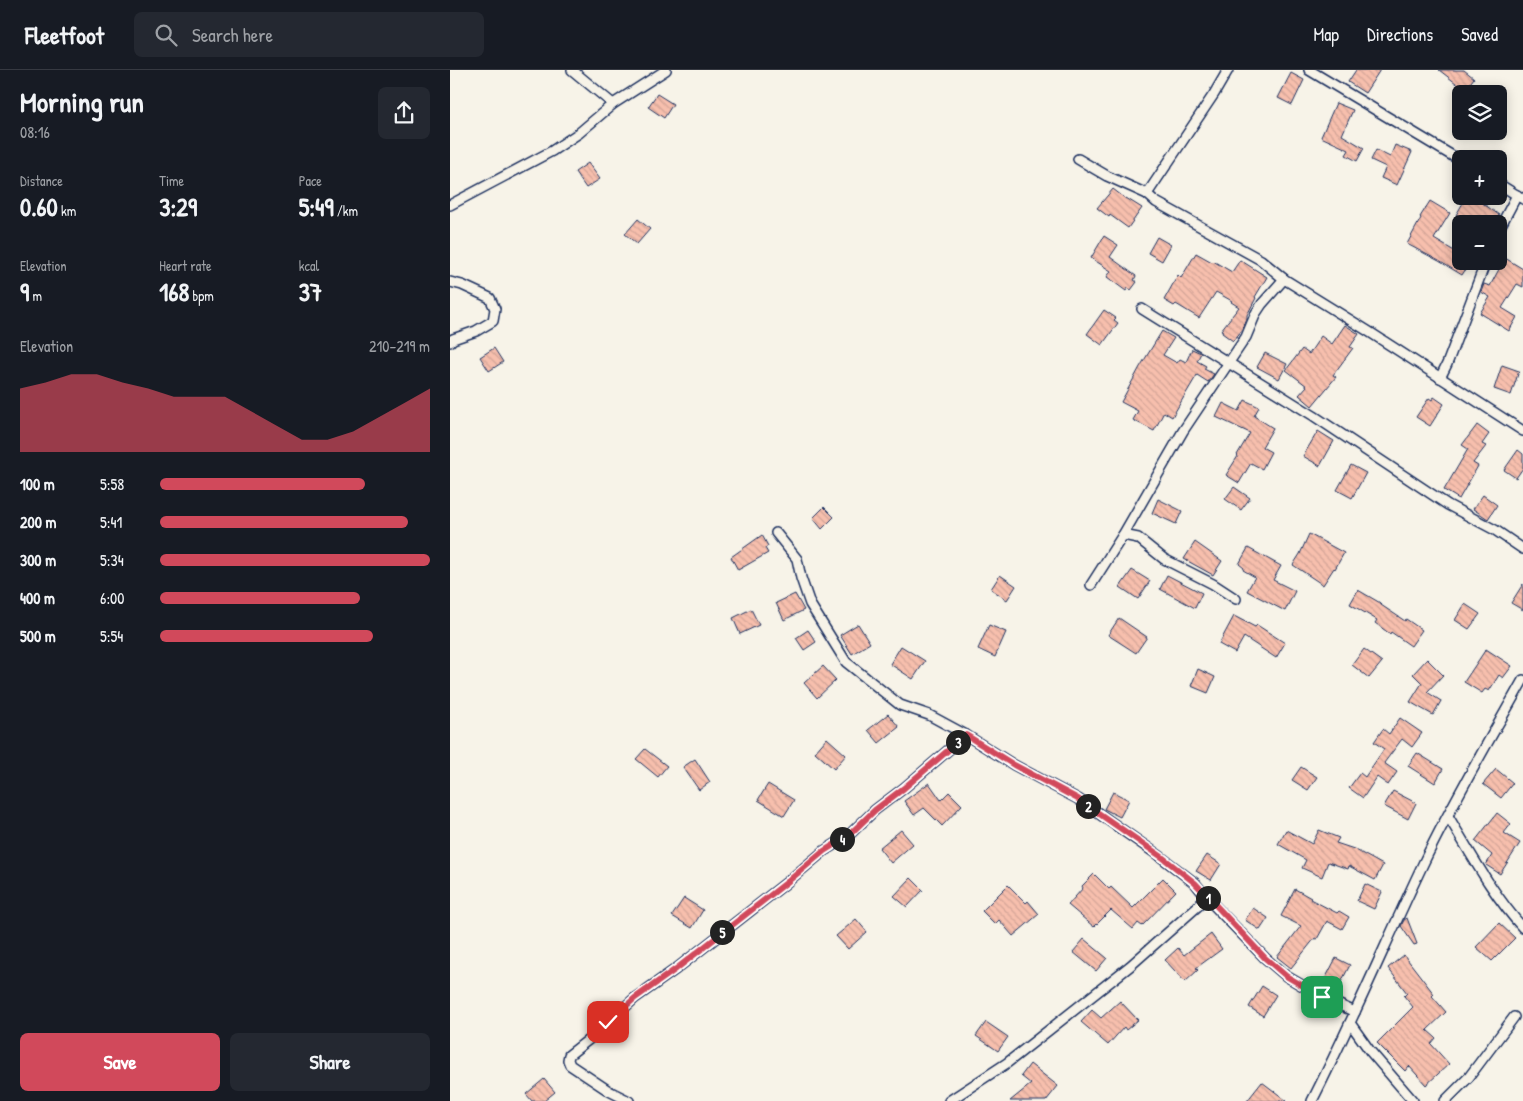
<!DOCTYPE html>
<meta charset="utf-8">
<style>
body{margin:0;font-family:"Patrick Hand",sans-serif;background:#242831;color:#f1f3f6;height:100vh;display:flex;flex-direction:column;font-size:19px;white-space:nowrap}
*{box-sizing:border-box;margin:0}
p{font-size:16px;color:#9ea1a6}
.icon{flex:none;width:28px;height:28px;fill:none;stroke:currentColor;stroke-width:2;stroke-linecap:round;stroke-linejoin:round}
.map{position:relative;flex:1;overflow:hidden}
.details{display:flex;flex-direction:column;background:#171b24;width:450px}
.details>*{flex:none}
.tools{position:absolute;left:1002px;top:15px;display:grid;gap:10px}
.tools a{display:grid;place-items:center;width:55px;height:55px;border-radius:8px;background:#171b24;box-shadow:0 2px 12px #0003;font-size:25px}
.pin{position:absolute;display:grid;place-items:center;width:42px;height:42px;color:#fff;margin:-21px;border-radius:10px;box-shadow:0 2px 8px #0006}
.km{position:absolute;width:25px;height:25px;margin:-12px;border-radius:50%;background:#222;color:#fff;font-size:14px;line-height:25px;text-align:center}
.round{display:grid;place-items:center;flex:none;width:52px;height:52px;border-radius:8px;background:#242831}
.summary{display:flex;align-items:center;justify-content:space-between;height:85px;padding:0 20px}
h1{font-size:28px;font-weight:700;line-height:38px}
.metrics{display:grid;grid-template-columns:repeat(3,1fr);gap:8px;height:85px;padding:5px 20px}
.metrics div{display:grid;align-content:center}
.metrics b{font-size:25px;font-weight:700}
.metrics small{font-size:14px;font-weight:400}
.metrics p{font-size:14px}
.chart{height:140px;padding:10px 20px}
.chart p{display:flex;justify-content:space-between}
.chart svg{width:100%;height:90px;margin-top:5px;fill:#d1495b;opacity:.7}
.button{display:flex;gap:10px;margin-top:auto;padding:10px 20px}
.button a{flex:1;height:58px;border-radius:8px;background:#d1495b;color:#fff;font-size:20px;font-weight:700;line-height:58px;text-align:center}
.button a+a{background:#242831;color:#f1f3f6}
ul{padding:0 20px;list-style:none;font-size:16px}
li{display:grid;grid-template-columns:80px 60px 1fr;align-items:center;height:38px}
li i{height:12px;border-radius:6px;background:#d1495b}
header{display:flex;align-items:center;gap:30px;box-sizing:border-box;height:70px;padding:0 25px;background:#171b24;border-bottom:1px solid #363941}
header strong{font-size:24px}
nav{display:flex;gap:28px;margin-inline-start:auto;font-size:18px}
.search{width:350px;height:45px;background:#242831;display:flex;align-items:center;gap:12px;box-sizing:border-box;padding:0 18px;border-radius:8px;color:#9ea1a6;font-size:19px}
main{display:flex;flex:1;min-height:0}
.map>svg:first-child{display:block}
.building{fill:url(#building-back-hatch);stroke:#1b2f5e}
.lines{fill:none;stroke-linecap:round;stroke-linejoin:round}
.minor-casing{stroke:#1b2f5e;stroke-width:12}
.minor{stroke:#f7f3e8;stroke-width:9}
.route-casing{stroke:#fff;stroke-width:10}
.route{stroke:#d1495b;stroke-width:6}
</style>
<header>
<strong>Fleetfoot</strong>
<div class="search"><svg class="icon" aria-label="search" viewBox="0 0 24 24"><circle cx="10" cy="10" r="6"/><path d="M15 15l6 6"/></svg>Search here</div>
<nav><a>Map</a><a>Directions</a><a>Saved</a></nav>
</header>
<main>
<section class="details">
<div class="summary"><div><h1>Morning run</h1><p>08:16</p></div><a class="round"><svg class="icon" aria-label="share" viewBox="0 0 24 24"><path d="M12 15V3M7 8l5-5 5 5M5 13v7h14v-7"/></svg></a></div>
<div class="metrics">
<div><p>Distance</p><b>0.60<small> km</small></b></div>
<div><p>Time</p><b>3:29</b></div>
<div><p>Pace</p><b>5:49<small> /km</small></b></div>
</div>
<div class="metrics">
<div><p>Elevation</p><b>9<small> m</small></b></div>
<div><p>Heart rate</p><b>168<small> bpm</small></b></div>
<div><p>kcal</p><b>37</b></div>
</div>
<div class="chart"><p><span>Elevation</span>210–219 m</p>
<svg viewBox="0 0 160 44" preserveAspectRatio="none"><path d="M0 44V13L10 10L20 6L30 6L40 10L50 13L60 17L70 17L80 17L90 24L100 31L110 38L120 38L130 34L140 27L150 20L160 13V44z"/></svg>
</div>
<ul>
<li><b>100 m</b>5:58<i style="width:76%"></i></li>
<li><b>200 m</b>5:41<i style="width:92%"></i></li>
<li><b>300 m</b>5:34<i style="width:100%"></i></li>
<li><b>400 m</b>6:00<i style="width:74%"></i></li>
<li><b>500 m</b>5:54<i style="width:79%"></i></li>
</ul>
<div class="button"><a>Save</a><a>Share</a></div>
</section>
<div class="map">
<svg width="1073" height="1031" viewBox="0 0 1073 1031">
<defs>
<pattern id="building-back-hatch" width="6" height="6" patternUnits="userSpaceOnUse" patternTransform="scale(1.25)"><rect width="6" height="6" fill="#f7bfad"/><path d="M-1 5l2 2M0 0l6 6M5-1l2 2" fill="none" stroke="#d3a497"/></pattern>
</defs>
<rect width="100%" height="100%" fill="#f7f3e8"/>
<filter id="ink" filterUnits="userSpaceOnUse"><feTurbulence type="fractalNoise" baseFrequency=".02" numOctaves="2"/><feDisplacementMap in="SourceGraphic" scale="10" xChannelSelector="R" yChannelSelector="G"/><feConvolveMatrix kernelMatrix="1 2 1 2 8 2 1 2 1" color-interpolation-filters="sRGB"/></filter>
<g filter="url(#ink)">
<g class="building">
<polygon points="906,0 930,0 915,23 898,12"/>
<polygon points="989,0 1014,0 1024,8 1015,20"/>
<polygon points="841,3 854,10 842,35 828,28"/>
<polygon points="207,24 223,34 214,48 198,37"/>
<polygon points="886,33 903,40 892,65 914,78 907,91 896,85 899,80 871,67"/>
<polygon points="945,75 962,82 947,115 931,108 936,97 921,90 926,80 940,87"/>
<polygon points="138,93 150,109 136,118 125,102"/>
<polygon points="663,119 676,129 676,128 692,138 678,158 660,145 659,147 647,138"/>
<polygon points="1017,126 1034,126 1031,132 1049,145 1045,154 1021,154 1006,145"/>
<polygon points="980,131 1000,143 984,169 1011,185 1011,191 1021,191 1012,205 989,191 957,174 971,148 970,147"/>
<polygon points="188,149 200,159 187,174 175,164"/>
<polygon points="654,166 668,175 660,187 686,206 684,210 687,212 681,220 678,218 676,221 657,207 661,201 641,188"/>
<polygon points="707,167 721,175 712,191 698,183"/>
<polygon points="746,183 762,192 763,191 782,202 790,190 817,207 805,227 806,228 797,245 797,248 793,259 783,271 772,263 773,261 771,260 789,237 781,232 782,231 766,222 749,248 726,234 724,236 714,230 728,205 731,208"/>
<polygon points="1055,188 1073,199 1073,217 1067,214 1052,238 1067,247 1059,261 1030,243 1040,227 1031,222 1034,214 1040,216"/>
<polygon points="654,240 666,248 664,250 668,253 652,275 637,264"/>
<polygon points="895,255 909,264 900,277 903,278 883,305 886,307 862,336 849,325 857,316 836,300 852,279 859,284 871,266 882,274"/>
<polygon points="712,261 724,268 713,285 727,293 730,289 736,292 742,279 751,283 747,291 756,296 754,299 764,304 758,312 747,305 722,347 714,342 704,361 683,350 688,341 671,332 690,297"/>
<polygon points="44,278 53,292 39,301 30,287"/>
<polygon points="815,283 837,294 829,309 807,297"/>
<polygon points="1052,295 1069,301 1061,325 1044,319"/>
<polygon points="984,327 994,334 980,356 966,347 979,328 982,330"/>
<polygon points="795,330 809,337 804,346 823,358 812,377 821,382 812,399 801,393 789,413 776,405 788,386 787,385 800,363 766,347 773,333 789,341"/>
<polygon points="1027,355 1039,364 1032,374 1036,376 1023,393 1028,396 1009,429 994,420 1018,379 1012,375"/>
<polygon points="868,361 884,371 870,396 853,386"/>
<polygon points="1068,380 1073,384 1073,398 1066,408 1054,400"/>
<polygon points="901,395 916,403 902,428 887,420"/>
<polygon points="784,417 800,428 791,440 775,429"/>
<polygon points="1033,425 1047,435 1038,449 1023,439"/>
<polygon points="708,429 732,441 726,454 702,443"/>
<polygon points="374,437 384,447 372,459 363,448"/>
<polygon points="859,464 894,483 885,499 884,498 873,515 843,495 850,484"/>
<polygon points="312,465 318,476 315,478 318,483 288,500 281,487"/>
<polygon points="745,472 772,491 763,505 734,489"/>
<polygon points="798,478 831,496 823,510 845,521 835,541 797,521 805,507 793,500 794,498 789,494"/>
<polygon points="682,500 700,511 688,529 670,517"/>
<polygon points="550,505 566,516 557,530 541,519"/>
<polygon points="717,505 752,523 745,538 710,519"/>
<polygon points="1073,514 1073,540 1061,533"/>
<polygon points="908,520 932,534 931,535 955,551 956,549 972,560 961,576 941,562 940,564 925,553 927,550 900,534"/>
<polygon points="345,524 354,540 334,550 326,533"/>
<polygon points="1015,534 1030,544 1019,559 1005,550"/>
<polygon points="301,539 309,555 290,564 283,548"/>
<polygon points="784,546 805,557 807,555 835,573 826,588 794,567 785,583 769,574"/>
<polygon points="669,548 697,567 686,583 658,565"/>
<polygon points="408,554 420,573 402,584 390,565"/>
<polygon points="539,555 556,562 545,587 528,579"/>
<polygon points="358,560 366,572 354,580 346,568"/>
<polygon points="451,576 475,591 463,609 440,594"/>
<polygon points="914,579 932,592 919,608 902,595"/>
<polygon points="1036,579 1062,596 1053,608 1049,605 1039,621 1035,619 1032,623 1014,612"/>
<polygon points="977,589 993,605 977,622 991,631 983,645 960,632 972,613 963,604"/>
<polygon points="373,596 386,610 367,628 354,613"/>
<polygon points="748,599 765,607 758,623 741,616"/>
<polygon points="438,644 449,657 429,673 418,660"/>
<polygon points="950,648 972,663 962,677 952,669 934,693 947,702 938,715 927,707 913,728 899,718 910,703 915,707 934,679 924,672 933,659 939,664"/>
<polygon points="377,668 396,685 384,699 365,682"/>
<polygon points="195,679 217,696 208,707 186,689"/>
<polygon points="967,683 993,699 985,713 958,696"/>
<polygon points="245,689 260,712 249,720 233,697"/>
<polygon points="851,697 867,707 858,720 842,710"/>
<polygon points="1046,699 1063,713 1051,728 1033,714"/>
<polygon points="479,713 491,730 499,722 512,735 492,756 474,738 464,745 454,731"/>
<polygon points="318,714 344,730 334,746 308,730"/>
<polygon points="943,721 966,733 958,749 934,736"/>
<polygon points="663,722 679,730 670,747 654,739"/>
<polygon points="1047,743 1061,754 1054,763 1070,773 1050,804 1036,795 1042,785 1025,771"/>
<polygon points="451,760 463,774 441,793 429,778"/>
<polygon points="836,760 862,774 869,760 889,768 886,773 904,779 933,795 925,810 899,796 898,799 878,792 872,807 852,798 856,790 828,774"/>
<polygon points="757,785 771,794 761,810 746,801"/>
<polygon points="644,804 659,819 661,817 683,838 713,808 726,821 692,856 688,853 683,859 661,840 644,857 618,835 633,818 632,816"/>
<polygon points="461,808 473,820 457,837 444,826"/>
<polygon points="915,814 932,822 924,839 907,831"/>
<polygon points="558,815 576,833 578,831 589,844 563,866 549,850 545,854 532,841"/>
<polygon points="845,819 861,828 860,829 887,843 889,841 899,847 892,859 877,851 867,869 865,868 841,898 827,887 851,856 831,846"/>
<polygon points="234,828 253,840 242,858 222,846"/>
<polygon points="803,838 818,848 810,860 795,850"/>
<polygon points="957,848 967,874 964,875 951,856 954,850"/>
<polygon points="406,849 417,862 398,879 386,866"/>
<polygon points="1049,853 1065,868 1042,891 1026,877"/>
<polygon points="761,864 772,879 746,898 748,900 735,912 715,890 728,878 734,885"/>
<polygon points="634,869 657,888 646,901 623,882"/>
<polygon points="954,885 984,924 982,926 996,942 977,960 986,968 981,974 999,994 976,1015 959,996 955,1001 927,973 963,937 954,926 957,923 938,898"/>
<polygon points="886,888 900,895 888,918 874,911"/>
<polygon points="812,916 826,925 813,946 799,937"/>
<polygon points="670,931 688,950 676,960 674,957 658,975 631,952 642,940 651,948"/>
<polygon points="536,952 558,967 548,981 526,966"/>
<polygon points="580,994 608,1016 596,1031 560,1031 581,1014 571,1006"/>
<polygon points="94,1009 105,1022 94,1031 82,1031 76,1024"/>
<polygon points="812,1012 837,1031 797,1031"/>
</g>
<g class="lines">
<g class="minor-casing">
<g id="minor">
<polyline points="122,0 163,34"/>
<polyline points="859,0 1011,91"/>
<polyline points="628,89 657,106 697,124 706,132 811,190 834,209 918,261 1073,361"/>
<polyline points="1049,114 1073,129"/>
<polyline points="697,124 764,24 778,0"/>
<polyline points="0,135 102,81 129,63 163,34 216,0"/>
<polyline points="1049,159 1067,125"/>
<polyline points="0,212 12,215 40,228 45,239 43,251 26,261 3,269 0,272"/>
<polyline points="692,239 864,346 998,435 1045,460 1073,479"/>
<polyline points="990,308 997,294 1036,191"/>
<polyline points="326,463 347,489 351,508 360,534 396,592 450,635 479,645 516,665 564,695 628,729 711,787 745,813 757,828"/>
<polyline points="673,465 688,468 714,489 763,514 786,529"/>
<polyline points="641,515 673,465 733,361 796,267 806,243 812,234 834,209"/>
<path d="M998,746C1021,784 1043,825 1073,858"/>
<polyline points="900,953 920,981 963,1031"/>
<polyline points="179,1031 159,1021 120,995 118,990 119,985 142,967 185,928 226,899 336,813 374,781 398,766 425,740 454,718 516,665"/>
<polyline points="499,1031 557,993 599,960 680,896 757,828 815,888 836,906 872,927 905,942"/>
<path d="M862,1031C902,953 936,872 973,794C1003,731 1039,671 1073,610"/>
<polyline points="995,1031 1019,1007 1064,947"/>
</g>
</g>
<use href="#minor" class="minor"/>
</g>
</g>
<g class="lines" filter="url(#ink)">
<g class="route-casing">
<polyline id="route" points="158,952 185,928 226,899 336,813 374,781 398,766 425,740 454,718 516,665 564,695 628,729 712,787 745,813 815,888 836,906 872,927"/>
</g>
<use href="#route" class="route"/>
</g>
</svg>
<div class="tools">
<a><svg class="icon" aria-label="layers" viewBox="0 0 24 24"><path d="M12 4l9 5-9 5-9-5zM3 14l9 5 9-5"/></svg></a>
<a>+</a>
<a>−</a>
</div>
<div class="pin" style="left:872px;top:927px;background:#1e9e55"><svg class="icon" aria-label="arrive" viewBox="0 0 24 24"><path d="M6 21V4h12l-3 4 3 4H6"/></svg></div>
<div class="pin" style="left:158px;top:952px;background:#d93025"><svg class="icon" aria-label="check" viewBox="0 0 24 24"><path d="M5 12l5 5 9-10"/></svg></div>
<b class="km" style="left:758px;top:828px">1</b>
<b class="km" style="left:638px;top:736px">2</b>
<b class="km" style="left:508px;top:672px">3</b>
<b class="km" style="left:392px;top:769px">4</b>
<b class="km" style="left:272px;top:862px">5</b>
</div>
</main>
